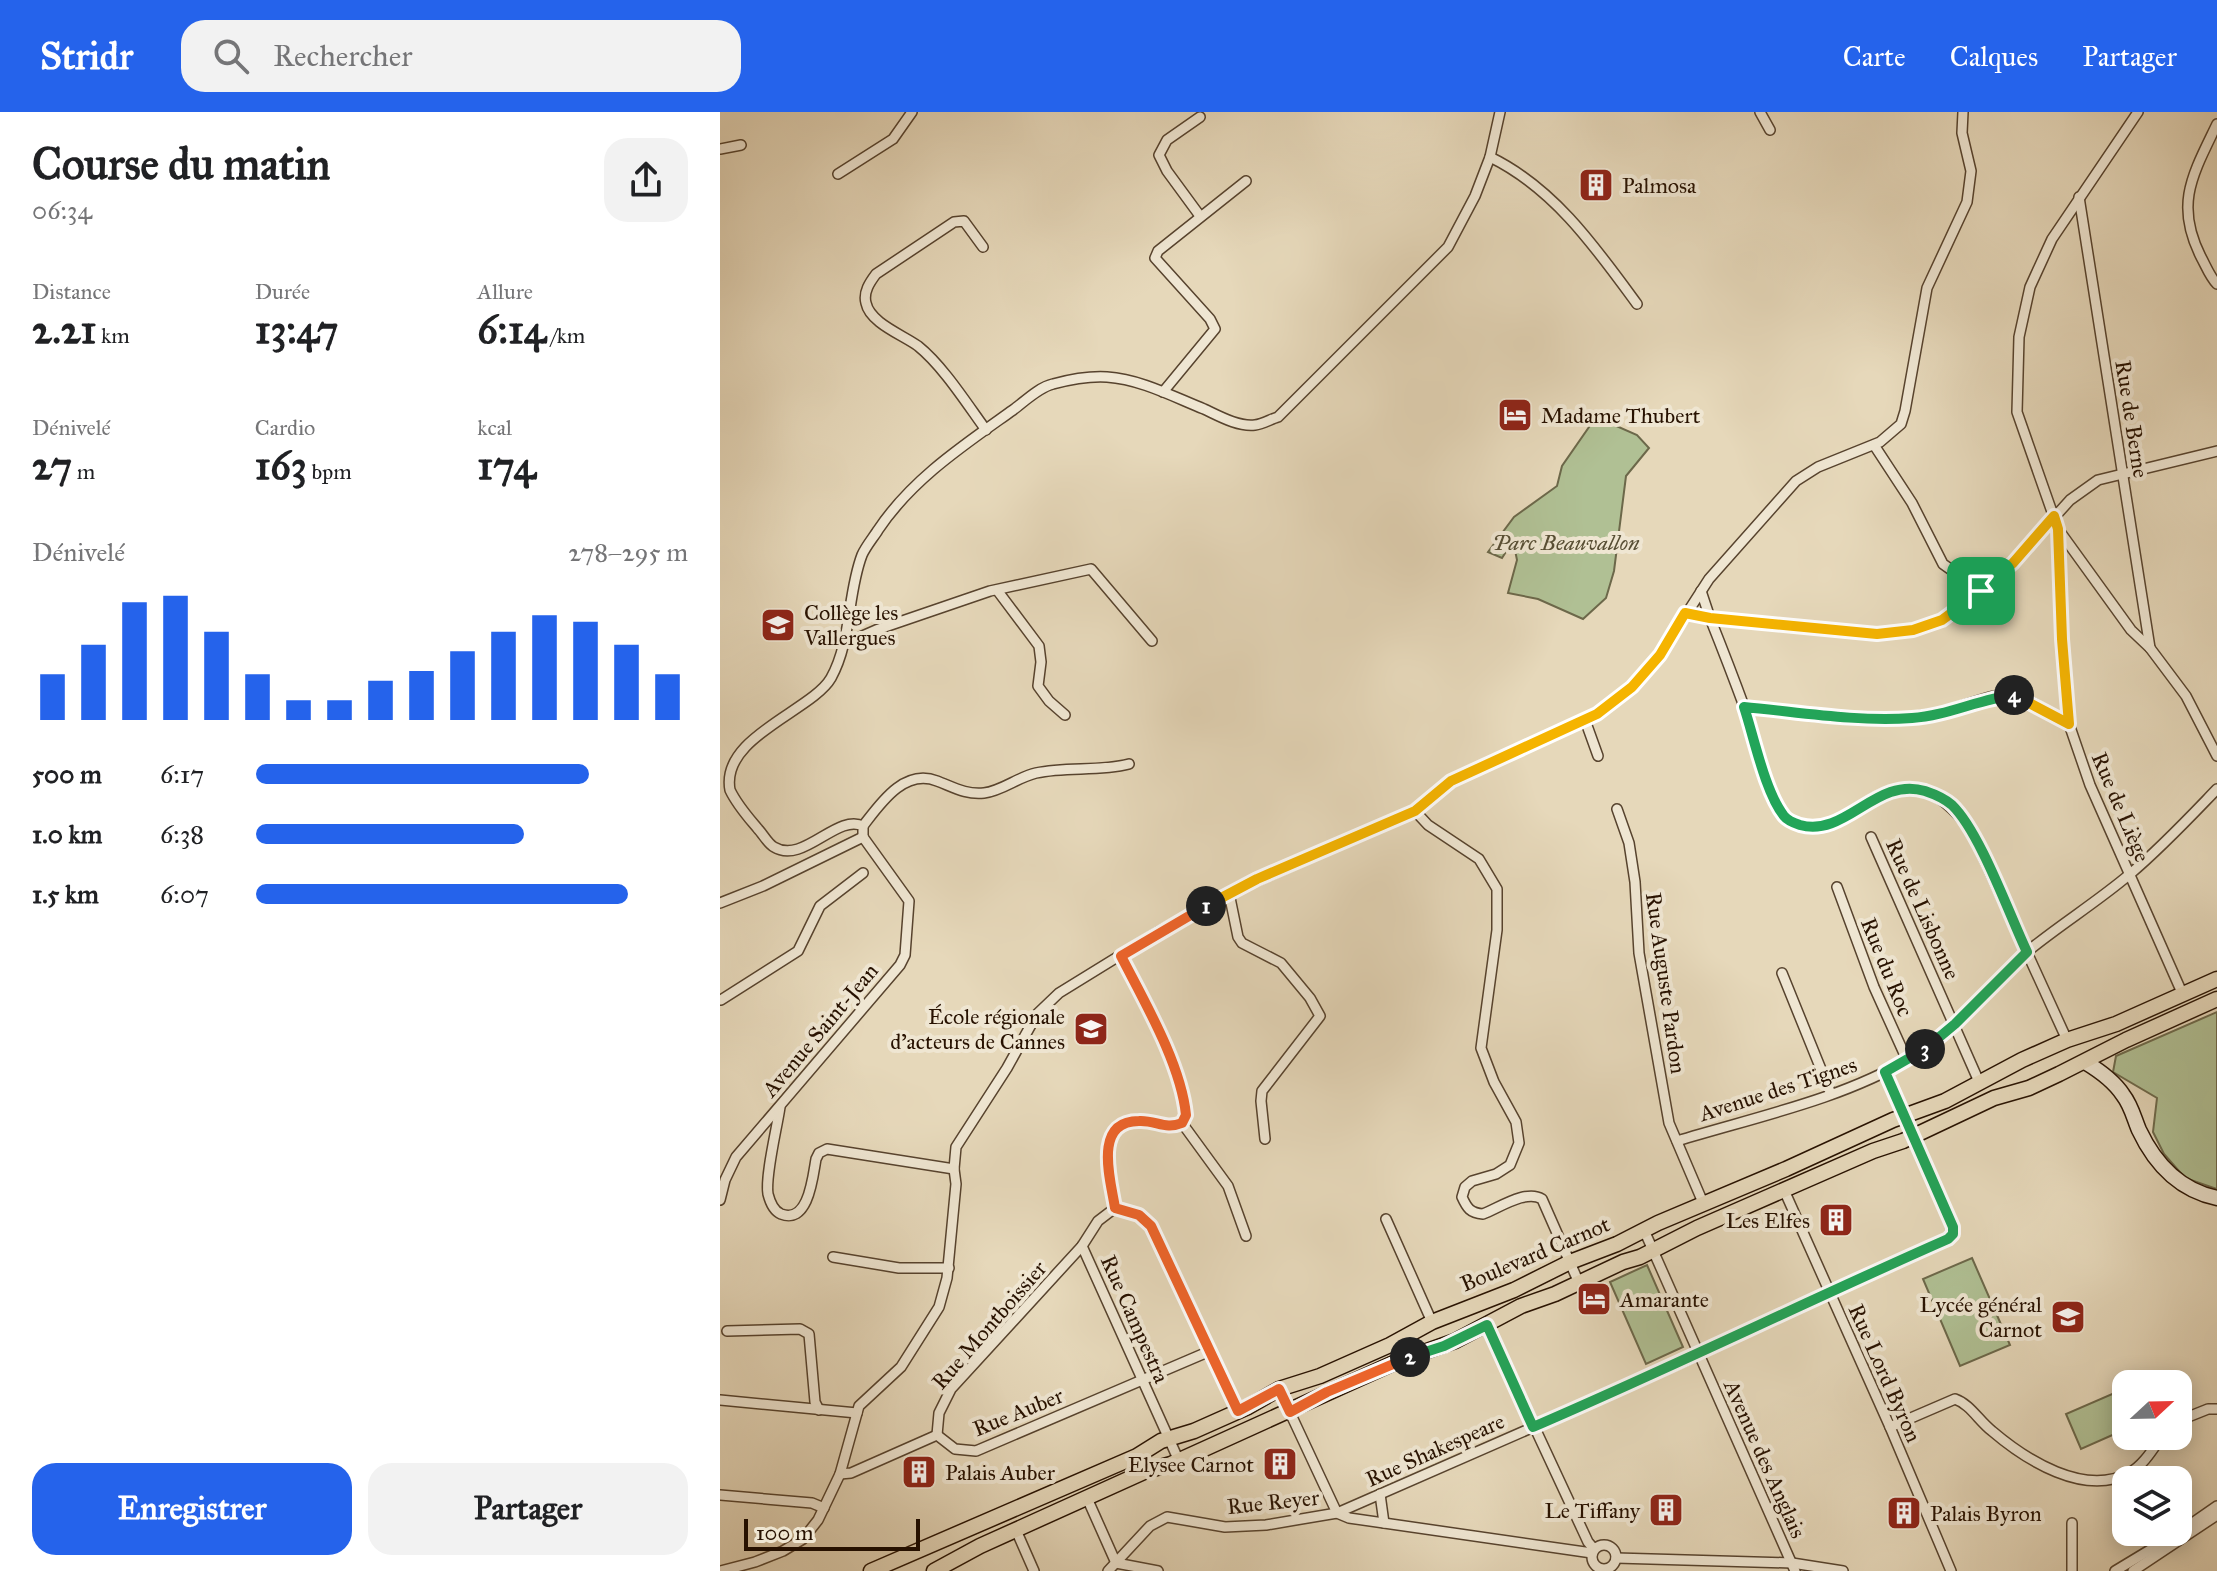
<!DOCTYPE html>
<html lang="fr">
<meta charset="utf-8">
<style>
body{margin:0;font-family:"IM FELL Great Primer",serif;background:#f2f2f2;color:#202124;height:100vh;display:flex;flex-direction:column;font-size:30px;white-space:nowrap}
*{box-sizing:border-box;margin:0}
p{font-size:26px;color:#757577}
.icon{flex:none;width:44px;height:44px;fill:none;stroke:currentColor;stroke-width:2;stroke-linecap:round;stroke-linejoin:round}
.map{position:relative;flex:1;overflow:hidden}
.panel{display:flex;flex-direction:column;background:#fff;width:720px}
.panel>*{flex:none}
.needle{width:52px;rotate:68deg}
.controls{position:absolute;left:1392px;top:1258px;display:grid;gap:16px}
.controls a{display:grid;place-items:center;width:80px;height:80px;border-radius:16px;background:#fff;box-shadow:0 4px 20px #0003;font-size:40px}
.scale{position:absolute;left:24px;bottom:20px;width:176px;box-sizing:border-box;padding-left:8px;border:4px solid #271100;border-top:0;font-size:22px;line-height:28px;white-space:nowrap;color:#271100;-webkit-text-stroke:6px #efe6d2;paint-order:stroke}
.pin{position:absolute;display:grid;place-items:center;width:68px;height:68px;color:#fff;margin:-34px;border-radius:16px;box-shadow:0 4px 12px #0006}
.km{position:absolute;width:40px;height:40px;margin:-20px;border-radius:50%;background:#222;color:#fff;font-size:22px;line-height:40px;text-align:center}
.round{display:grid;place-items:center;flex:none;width:84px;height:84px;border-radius:24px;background:#f2f2f2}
.overview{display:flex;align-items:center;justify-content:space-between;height:136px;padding:0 32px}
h1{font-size:44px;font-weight:700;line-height:60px}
.figures{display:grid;grid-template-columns:repeat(3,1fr);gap:12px;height:136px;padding:8px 32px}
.figures div{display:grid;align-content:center}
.figures b{font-size:40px;font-weight:700}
.figures small{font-size:22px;font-weight:400}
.figures p{font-size:22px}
.chart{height:224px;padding:16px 32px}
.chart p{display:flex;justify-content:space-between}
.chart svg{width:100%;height:144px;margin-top:8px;stroke:#2563eb;stroke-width:6}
.button{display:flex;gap:16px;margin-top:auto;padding:16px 32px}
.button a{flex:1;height:92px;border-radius:24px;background:#2563eb;color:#fff;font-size:32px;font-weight:700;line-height:92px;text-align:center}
.button a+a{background:#f2f2f2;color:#202124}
ul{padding:0 32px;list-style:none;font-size:26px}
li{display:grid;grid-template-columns:128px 96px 1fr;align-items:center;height:60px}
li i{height:20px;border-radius:10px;background:#2563eb}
header{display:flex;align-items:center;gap:48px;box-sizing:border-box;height:112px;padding:0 40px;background:#2563eb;color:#fff}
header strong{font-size:38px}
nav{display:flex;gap:44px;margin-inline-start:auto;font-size:28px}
.search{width:560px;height:72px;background:#f2f2f2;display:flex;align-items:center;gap:20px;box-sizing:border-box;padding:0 28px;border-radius:24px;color:#757577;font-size:30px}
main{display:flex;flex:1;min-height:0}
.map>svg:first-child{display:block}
.green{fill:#b0c094;stroke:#6c684a;stroke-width:2}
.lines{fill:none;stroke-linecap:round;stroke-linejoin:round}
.minor-casing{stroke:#57432e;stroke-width:12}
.secondary-casing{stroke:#271100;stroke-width:17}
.primary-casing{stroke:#271100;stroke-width:17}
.minor{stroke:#efe6d2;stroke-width:9}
.secondary{stroke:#efe6d2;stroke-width:14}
.primary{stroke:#e6d8ba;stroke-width:14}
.split-1-casing{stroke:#fff;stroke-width:16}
.split-2-casing{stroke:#fff;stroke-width:16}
.split-3-casing{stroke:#fff;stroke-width:16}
.split-4-casing{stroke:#fff;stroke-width:16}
.split-5-casing{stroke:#fff;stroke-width:16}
.split-1{stroke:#f5b400;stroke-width:10}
.split-2{stroke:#f0652b;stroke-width:10}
.split-3{stroke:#22a559;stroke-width:10}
.split-4{stroke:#22a559;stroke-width:10}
.split-5{stroke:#f5b400;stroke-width:10}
.labels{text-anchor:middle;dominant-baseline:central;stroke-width:8;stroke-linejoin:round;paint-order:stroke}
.poi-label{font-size:22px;fill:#271100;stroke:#efe6d2;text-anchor:start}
.street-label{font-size:22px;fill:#271100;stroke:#efe6d2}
.park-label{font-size:22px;font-style:italic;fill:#574e34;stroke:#efe6d2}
</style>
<header>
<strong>Stridr</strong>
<div class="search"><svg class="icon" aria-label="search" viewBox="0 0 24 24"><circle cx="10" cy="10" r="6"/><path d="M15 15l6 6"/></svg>Rechercher</div>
<nav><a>Carte</a><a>Calques</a><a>Partager</a></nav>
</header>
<main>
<section class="panel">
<div class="overview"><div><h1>Course du matin</h1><p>06:34</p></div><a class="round"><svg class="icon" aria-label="share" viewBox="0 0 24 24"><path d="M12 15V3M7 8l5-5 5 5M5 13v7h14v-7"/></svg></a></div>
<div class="figures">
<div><p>Distance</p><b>2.21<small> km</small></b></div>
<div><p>Durée</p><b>13:47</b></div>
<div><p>Allure</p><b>6:14<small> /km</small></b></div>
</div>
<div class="figures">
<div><p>Dénivelé</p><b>27<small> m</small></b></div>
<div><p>Cardio</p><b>163<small> bpm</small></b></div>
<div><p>kcal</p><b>174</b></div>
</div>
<div class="chart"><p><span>Dénivelé</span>278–295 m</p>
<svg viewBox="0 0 160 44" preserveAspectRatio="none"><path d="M5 44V30M15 44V21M25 44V8M35 44V6M45 44V17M55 44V30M65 44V38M75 44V38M85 44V32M95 44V29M105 44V23M115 44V17M125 44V12M135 44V14M145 44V21M155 44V30"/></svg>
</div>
<ul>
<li><b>500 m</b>6:17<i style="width:77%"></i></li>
<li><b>1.0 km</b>6:38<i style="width:62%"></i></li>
<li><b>1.5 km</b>6:07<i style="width:86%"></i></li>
</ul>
<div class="button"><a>Enregistrer</a><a>Partager</a></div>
</section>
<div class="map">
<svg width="1497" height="1459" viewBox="0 0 1497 1459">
<rect width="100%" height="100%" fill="#e6d8ba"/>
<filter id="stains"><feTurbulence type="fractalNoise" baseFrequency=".0025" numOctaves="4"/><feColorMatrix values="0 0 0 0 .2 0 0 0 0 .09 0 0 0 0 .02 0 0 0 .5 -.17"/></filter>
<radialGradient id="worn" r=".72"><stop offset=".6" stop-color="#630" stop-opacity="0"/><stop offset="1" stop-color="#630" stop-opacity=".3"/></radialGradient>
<g class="green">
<polygon points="876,305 917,323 929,336 906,364 894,459 886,486 863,507 818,487 788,481 797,448 795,438 789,435 782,446 768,440 794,405 837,374 842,354"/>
<polygon points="1497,900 1497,1077 1465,1066 1444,1042 1433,1020 1437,986 1393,960 1396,944"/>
<polygon points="1252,1146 1290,1233 1240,1254 1203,1167"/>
<polygon points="927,1153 963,1235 926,1252 890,1170"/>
<polygon points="1406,1276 1406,1317 1361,1337 1346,1302"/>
</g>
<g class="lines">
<g class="minor-casing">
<g id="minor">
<polyline points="1040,0 1050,18"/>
<polyline points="1418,0 1332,127 1310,175 1299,225 1297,300 1338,417 1411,518 1430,536 1466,584 1497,644"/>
<polyline points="480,5 447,28 439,43 447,59 480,104"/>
<path d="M1497,12C1473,62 1454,92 1481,145C1486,154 1490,165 1497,172"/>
<polyline points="0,37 21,33"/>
<path d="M770,45C834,76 876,136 917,192"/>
<polyline points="118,62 173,27 192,0"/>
<polyline points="1359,85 1430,536"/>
<path d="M263,135L244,109L234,110L156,162C150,170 143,180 146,191C150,211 183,223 198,234C223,254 247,292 266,318"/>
<polyline points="443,280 495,217 490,207 435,146 438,139 526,69"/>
<polyline points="1154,333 1192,391 1223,452 1261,479"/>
<polyline points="1338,417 1342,527 1349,612 1370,673 1463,883"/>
<polyline points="277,478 319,534 321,550 318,574 329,589 345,603"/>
<polyline points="981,479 990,506 1157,522 1193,518 1222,508 1251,488 1293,451 1350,388 1378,368 1497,339"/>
<path d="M965,501L990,506C1002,536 1014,567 1025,597C1033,623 1047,689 1065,706C1070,711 1081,713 1088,714C1108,717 1126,704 1143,693C1191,660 1219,678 1251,718L1347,928"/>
<polyline points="124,532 156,518 270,479 371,457 432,529"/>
<path d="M1024,595C1088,601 1155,614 1219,601C1239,597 1276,578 1296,583C1308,586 1336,606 1349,612"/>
<polyline points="865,608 878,644"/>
<polyline points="897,697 909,731 915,770 919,841 949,1011 984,1093"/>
<path d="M695,699L708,713L759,747L777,777V818L761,936L774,970L796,1010L799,1031L790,1053L776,1062L752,1069L745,1075L742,1085C747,1096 750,1101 763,1102C779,1096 806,1077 822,1087L859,1171"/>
<path d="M143,714C160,692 184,656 217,669C233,675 246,683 264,681C282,679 298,665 316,661C347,654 378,660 409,652"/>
<path d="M143,725V714C117,701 83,753 54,735C48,732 43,722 38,717C28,705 17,693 10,678C0,625 92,599 111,566C132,528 127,482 142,443C146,434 153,426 158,418C192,367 244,333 293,298C304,290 319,275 333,272C348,268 371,264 387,265C420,267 454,285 484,297C499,304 518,315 535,313C543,312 551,307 558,305L728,135L755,84L770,45L780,0"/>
<polyline points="1151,725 1260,972"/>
<polyline points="1117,775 1154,875 1187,948"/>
<polyline points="509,781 518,825 522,831 561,851 590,886 600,904 542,979 541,989 545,1027"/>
<polyline points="0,791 43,774 143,725"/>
<polyline points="1062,861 1111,982"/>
<polyline points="1,888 78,839 100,794 143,761"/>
<path d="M60,995C57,1016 45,1064 48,1082C50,1090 54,1099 61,1102C89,1113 93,1063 96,1047L99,1041L107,1037L234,1057"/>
<polyline points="462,1011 508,1074 526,1124"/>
<path d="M957,1029C1035,1005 1120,988 1191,946C1238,919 1268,873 1308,839C1341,812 1377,790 1410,762C1441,736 1469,706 1497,677"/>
<polyline points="1064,1078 1170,1315 1231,1459"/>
<polyline points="0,1088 5,1068 16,1045 180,853 185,843 189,789 143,725"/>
<path d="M395,1096C392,1079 385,1057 387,1039C389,1022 402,1008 421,1009C439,1010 455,1024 466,1003C461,952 424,888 401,844"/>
<polyline points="395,1096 419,1103 431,1114 518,1299"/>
<polyline points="666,1107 712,1210"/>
<polyline points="924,1118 1075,1459"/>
<polyline points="362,1134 459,1349"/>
<polyline points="113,1145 179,1156 229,1156"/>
<polyline points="767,1213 868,1430 874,1437"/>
<polyline points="7,1219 80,1217 89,1222 95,1290 99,1298"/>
<polyline points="559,1277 617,1401 969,1247 1120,1175 1228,1127 1233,1122 1233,1115 1165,960"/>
<polyline points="0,1288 137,1301"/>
<polyline points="1458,1309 1488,1297 1497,1297"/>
<path d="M1170,1315L1235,1287C1250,1292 1259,1309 1272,1319C1306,1348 1364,1385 1409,1361C1423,1354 1433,1337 1442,1324"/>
<polyline points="217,1323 235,1337 256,1339 490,1239"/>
<polyline points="217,1323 219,1301 231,1277 362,1134 378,1109 395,1096"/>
<polyline points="120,1362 131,1361 217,1323"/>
<polyline points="660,1382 664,1411"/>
<polyline points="0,1383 92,1391 104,1396"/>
<polyline points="367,1386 396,1451"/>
<polyline points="1352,1411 1352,1459"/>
<polyline points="296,1418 314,1459"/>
<circle cx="884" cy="1445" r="12"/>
<polyline points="896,1446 1072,1451 1123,1459"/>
<polyline points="396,1451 438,1459"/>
<polyline points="1,1459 35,1450 63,1439 83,1427 98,1408 120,1362 139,1294 181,1255 219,1195 227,1166 236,1072 234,1057 236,1035 287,956 317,902 339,881 438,820 509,781 695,699 731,669 877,602 912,575 940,543 989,467 1076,369 1098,355 1160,330 1181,312 1185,299 1207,176 1247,90 1251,59 1242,21 1243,0"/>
<polyline points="388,1459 430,1414 447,1405 505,1415 546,1413 617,1401 629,1406 872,1441"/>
<polyline points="1395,1459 1458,1421 1497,1394"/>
<polyline points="1413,1459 1497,1403"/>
</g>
</g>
<g class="secondary-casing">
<path id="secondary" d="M1365,950C1380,959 1394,969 1403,983C1411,993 1414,1006 1419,1018C1435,1052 1459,1078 1497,1086"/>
</g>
<g class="primary-casing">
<g id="primary">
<polyline points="151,1459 417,1344 441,1329 474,1319 528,1295 559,1277 600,1264 670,1233 712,1210 794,1178 850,1150 897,1132 938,1111 1066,1057 1173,1008 1225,989 1302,948 1347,928 1396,912 1497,867"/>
<polyline points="214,1459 260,1434 426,1359 451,1352 676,1250 735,1229 801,1194 835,1182 903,1150 920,1145 977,1116 1153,1039 1183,1029 1274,986 1309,976 1339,962 1406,928 1497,887"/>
</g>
</g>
<use href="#minor" class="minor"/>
<use href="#secondary" class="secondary"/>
<use href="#primary" class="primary"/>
</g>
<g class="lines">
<g class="split-1-casing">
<polyline id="split-1" points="486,794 537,767 695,699 731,669 877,602 912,575 940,543 965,501 990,506 1157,522 1193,518 1222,508 1261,479"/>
</g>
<g class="split-2-casing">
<path id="split-2" d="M486,794L401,844C424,889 461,952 466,1003L462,1011C445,1018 436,1008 419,1009C372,1009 391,1069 395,1096L419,1103L431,1114L518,1299L559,1277L570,1300L607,1280L690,1245"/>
</g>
<g class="split-3-casing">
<path id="split-3" d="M690,1245L724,1234L767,1213L813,1315C953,1255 1089,1188 1228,1127L1233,1122V1115L1165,960L1205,937"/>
</g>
<g class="split-4-casing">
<path id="split-4" d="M1205,937L1235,912L1307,840C1289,802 1260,720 1232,693C1224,686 1214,682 1205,679C1156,664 1126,726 1080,713C1074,711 1067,708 1064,704C1045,680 1034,625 1024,595C1079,600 1136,610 1192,606C1227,604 1259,587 1294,583"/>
</g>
<g class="split-5-casing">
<polyline id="split-5" points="1261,479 1293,451 1334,404 1338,417 1342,527 1349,612 1294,583"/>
</g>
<use href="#split-1" class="split-1"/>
<use href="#split-2" class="split-2"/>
<use href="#split-3" class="split-3"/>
<use href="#split-4" class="split-4"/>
<use href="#split-5" class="split-5"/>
</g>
<defs>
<g id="building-square" transform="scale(1.8)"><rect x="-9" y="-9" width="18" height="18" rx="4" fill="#8f2418" stroke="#efe6d2"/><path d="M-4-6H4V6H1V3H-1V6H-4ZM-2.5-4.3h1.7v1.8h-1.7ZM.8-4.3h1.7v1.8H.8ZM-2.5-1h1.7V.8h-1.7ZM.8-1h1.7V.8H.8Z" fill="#fff"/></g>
<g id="hotel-square" transform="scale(1.8)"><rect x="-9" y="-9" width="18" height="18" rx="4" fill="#8f2418" stroke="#efe6d2"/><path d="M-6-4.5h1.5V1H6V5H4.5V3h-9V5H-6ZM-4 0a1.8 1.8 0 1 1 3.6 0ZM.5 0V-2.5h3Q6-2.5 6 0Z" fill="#fff"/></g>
<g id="school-square" transform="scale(1.8)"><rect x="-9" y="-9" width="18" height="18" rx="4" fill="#8f2418" stroke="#efe6d2"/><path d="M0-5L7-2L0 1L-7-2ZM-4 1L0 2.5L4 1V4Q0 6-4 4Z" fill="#fff"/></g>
<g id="university-square" transform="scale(1.8)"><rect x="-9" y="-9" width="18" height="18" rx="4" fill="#8f2418" stroke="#efe6d2"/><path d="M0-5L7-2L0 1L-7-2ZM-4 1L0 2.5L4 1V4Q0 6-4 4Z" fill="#fff"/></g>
</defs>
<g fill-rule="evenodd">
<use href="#building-square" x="876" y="73"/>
<use href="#hotel-square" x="795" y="303"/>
<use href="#school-square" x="58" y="513"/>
<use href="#university-square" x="371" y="917"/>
<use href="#building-square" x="1116" y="1108"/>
<use href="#hotel-square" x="874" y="1187"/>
<use href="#school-square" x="1348" y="1205"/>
<use href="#building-square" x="560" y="1352"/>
<use href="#building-square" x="199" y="1360"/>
<use href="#building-square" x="946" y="1398"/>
<use href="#building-square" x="1184" y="1401"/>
</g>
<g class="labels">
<g class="poi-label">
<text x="902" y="73">Palmosa</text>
<text x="821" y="303">Madame Thubert</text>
<text x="84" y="500">Collège les<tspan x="84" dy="25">Vallergues</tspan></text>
<text x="345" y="904" text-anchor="end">École régionale<tspan x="345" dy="25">d'acteurs de Cannes</tspan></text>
<text x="1090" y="1108" text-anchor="end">Les Elfes</text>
<text x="900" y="1187">Amarante</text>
<text x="1322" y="1192" text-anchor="end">Lycée général<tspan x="1322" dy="25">Carnot</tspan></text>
<text x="534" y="1352" text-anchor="end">Elysee Carnot</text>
<text x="225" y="1360">Palais Auber</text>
<text x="920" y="1398" text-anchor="end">Le Tiffany</text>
<text x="1210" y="1401">Palais Byron</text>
</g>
<g class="street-label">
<text transform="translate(1412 307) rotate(81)">Rue de Berne</text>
<text transform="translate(1401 695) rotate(67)">Rue de Liège</text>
<text transform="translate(1203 797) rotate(66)">Rue de Lisbonne</text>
<text transform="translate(1167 855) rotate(68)">Rue du Roc</text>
<text transform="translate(946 871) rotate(82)">Rue Auguste Pardon</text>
<text transform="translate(100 918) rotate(-50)">Avenue Saint-Jean</text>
<text transform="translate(1058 977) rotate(-18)">Avenue des Tignes</text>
<text transform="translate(815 1142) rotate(-23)">Boulevard Carnot</text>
<text transform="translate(415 1207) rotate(66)">Rue Campestra</text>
<text transform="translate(269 1213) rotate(-49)">Rue Montboissier</text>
<text transform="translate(1165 1261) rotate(66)">Rue Lord Byron</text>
<text transform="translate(298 1300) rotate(-22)">Rue Auber</text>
<text transform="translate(715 1338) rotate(-24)">Rue Shakespeare</text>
<text transform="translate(1045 1347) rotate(66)">Avenue des Anglais</text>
<text transform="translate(553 1390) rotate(-6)">Rue Reyer</text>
</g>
<g class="park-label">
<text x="846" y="430">Parc Beauvallon</text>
</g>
</g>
<rect width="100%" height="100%" filter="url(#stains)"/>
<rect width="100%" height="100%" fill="url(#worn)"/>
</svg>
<div class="controls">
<a><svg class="needle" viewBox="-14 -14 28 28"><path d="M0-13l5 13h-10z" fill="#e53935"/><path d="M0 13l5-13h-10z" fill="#757577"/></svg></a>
<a><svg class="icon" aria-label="layers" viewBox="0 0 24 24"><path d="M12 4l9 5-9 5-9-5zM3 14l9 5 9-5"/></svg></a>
</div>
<div class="scale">100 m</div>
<div class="pin" style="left:1261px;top:479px;background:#1e9e55"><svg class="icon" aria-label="arrive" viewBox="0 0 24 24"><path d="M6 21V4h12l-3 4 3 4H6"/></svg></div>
<b class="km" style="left:486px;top:794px">1</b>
<b class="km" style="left:690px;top:1245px">2</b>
<b class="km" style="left:1205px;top:937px">3</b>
<b class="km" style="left:1294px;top:583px">4</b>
</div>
</main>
